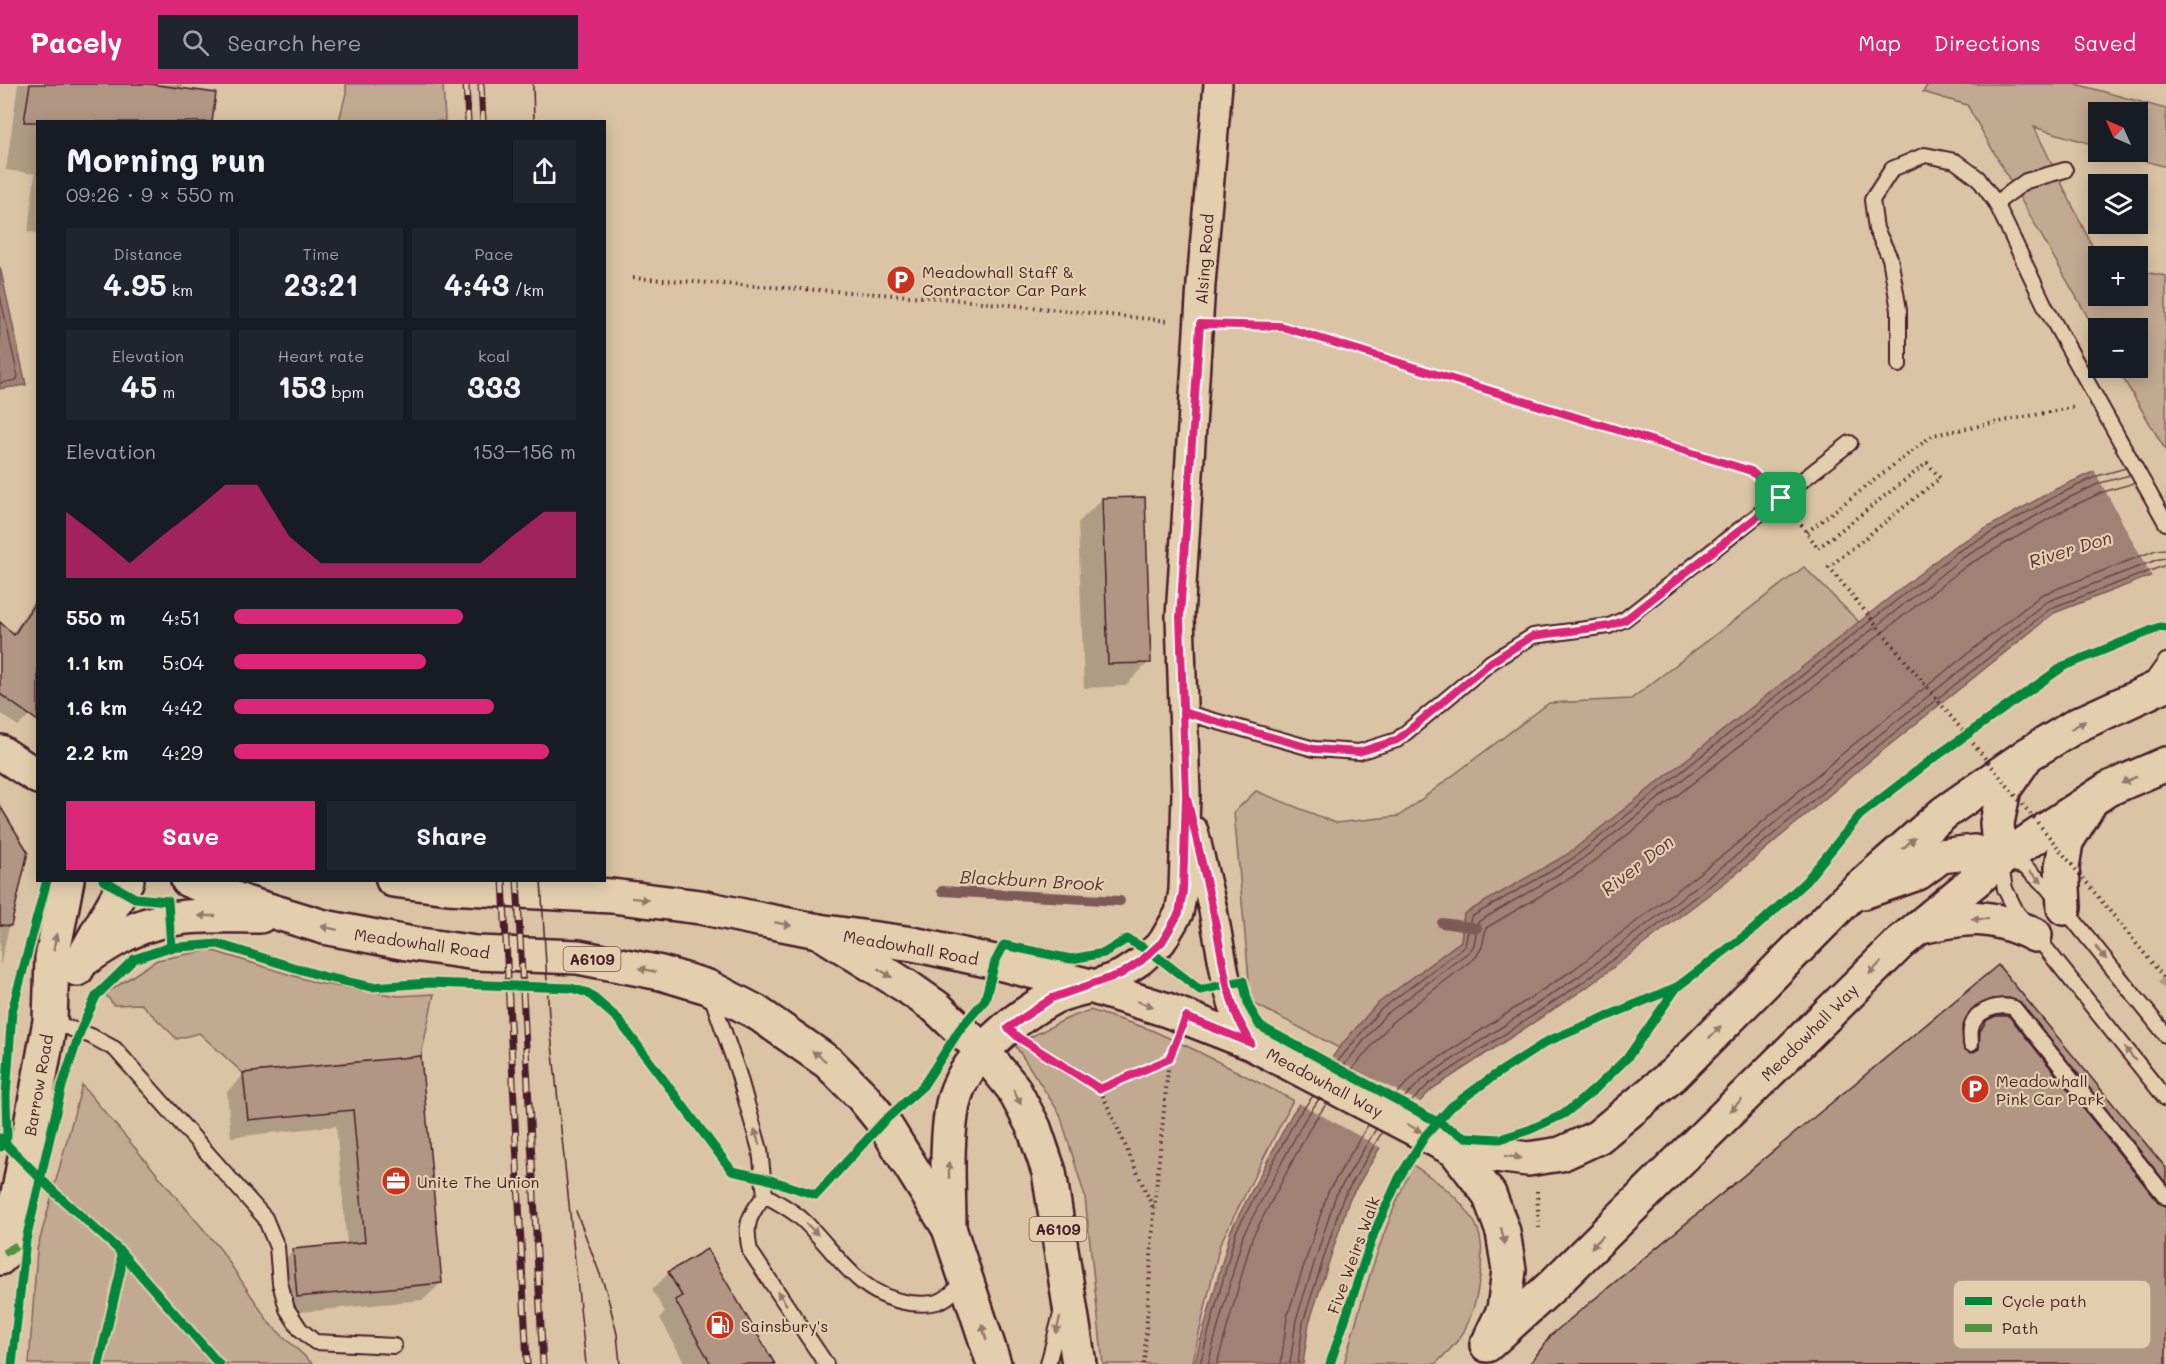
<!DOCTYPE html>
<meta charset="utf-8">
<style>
body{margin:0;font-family:Mali,sans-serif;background:#20242c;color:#f1f3f6;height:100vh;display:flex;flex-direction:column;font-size:22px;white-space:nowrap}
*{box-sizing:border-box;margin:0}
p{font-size:20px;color:#9ea1a6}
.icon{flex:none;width:33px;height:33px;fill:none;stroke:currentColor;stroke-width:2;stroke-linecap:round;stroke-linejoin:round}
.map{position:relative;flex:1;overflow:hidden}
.panel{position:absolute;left:36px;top:36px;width:570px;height:762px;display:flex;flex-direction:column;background:#171b24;border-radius:0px;box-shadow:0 3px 15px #0003}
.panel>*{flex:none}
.needle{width:39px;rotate:315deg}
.tools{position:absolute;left:2088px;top:18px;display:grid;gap:12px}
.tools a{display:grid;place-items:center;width:60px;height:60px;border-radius:0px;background:#171b24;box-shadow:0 3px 15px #0003;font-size:30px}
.pin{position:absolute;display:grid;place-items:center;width:51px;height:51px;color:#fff;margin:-26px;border-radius:12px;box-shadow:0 3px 9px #0006}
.round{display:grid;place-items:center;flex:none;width:63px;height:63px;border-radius:0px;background:#20242c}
.head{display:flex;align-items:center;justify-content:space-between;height:102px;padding:0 30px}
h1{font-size:33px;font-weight:700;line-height:45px}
.figures{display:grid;grid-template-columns:repeat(3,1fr);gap:9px;height:102px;padding:6px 30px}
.figures div{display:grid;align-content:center;border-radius:0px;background:#20242c;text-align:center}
.figures b{font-size:30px;font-weight:700}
.figures small{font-size:16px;font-weight:400}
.figures p{font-size:16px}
.chart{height:168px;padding:12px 30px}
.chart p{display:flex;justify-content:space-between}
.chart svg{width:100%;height:108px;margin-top:6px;fill:#db2777;opacity:.7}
.action{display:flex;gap:12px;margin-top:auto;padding:12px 30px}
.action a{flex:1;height:69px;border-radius:0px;background:#db2777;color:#fff;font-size:24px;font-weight:700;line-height:69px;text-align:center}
.action a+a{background:#20242c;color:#f1f3f6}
ul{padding:0 30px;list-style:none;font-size:20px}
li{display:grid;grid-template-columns:96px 72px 1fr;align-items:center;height:45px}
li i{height:15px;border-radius:8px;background:#db2777}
header{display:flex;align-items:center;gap:36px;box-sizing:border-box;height:84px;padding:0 30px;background:#db2777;color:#fff}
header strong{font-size:28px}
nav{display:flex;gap:33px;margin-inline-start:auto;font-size:21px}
.search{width:420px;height:54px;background:#20242c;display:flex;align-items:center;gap:15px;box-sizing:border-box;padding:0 21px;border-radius:0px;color:#9ea1a6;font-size:22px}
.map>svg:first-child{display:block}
.green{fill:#c2a991;stroke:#86645e;stroke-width:1.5}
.water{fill:#a08275;stroke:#7e5a57;stroke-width:1.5}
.pier{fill:#dac4a5}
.shadow{fill:#0003;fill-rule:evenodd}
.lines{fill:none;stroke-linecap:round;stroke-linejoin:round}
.shore{stroke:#6c4749;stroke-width:1.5}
.stream{stroke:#7e5a57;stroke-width:10}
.building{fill:#b19683;stroke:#4a1f2b;stroke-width:1.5}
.lane-casing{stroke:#4a1f2b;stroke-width:18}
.street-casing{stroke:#4a1f2b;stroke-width:32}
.secondary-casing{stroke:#4a1f2b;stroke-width:38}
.primary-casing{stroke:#4a1f2b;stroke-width:38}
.path{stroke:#4a1f2b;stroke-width:4;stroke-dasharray:1.5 4.5;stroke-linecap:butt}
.lane{stroke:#e3cfad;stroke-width:14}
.street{stroke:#e3cfad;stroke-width:27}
.secondary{stroke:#e3cfad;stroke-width:33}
.primary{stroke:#e3cfad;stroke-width:33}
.tram{stroke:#4a1f2b;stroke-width:1.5}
.rail-casing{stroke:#4a1f2b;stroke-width:7}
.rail{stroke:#e3cfad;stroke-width:4.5;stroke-dasharray:14;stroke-linecap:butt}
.path-bridge{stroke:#4a1f2b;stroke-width:4;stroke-dasharray:1.5 4.5;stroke-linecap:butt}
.quiet{stroke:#549240;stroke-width:8;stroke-dasharray:15 8;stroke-linecap:butt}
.cycleway-casing{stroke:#e3cfad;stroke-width:13}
.cycleway{stroke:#00873e;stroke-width:9}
.oneway{fill:#96776c}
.route-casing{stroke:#fff;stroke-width:12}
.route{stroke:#db2777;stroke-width:8}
.labels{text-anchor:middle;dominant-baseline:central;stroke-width:4.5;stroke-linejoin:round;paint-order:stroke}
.shield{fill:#e3cfad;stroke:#785452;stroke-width:1.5}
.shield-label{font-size:15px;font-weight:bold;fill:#4a1f2b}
.street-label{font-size:16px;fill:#4a1f2b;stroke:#e3cfad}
.poi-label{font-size:16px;fill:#4a1f2b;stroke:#e3cfad;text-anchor:start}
.water-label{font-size:18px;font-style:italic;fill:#5b333a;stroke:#e3cfad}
.key{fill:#e3cfad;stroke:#b59a86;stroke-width:1.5}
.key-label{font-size:16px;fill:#4a1f2b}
</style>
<header>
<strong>Pacely</strong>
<div class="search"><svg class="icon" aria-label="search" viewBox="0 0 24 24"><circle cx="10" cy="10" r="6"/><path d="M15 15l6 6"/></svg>Search here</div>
<nav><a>Map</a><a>Directions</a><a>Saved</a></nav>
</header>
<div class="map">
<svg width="2166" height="1280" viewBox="0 0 2166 1280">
<rect width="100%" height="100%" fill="#dac4a5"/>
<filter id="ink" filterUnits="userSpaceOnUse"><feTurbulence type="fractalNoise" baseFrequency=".0167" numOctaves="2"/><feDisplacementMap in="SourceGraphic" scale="12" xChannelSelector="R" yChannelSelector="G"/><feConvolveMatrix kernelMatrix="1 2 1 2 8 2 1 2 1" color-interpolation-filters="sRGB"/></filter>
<g filter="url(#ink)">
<g class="green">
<polygon points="346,0 443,0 445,37 339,37 346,9"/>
<polygon points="1928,0 2076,0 2166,25 2166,83 2115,68 2138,68 2138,28 2098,28 2098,62 2034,43 2098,174 2098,212 2138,212 2138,187 2166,192 2166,367 2117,284 2138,284 2138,244 2098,244 2098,251 1967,21 1923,8"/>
<polygon points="1804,483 1859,538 1568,770 1464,830 1461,857 1376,921 1339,964 1251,918 1234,728 1256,707 1336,739 1399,732 1549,619 1631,615"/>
<polygon points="210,866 317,899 398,912 434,910 421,972 243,989 199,949 177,955 141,920 114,921 105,910 157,876"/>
<polygon points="1090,926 1149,945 1193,965 1293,1016 1220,1160 1192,1280 1103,1280 1085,1113 1060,1030 1015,961 1066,935"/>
<polygon points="82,1001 221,1166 270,1240 313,1280 29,1280 37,1166"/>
<path d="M1413,1081C1438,1098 1462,1114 1476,1141C1489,1167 1477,1224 1463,1249C1456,1260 1445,1271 1435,1280H1344C1363,1212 1382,1144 1413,1081Z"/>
</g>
<g class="water">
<polygon points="0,183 26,301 0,305"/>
<polygon points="2166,367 2166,486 2054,529 1862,683 1741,786 1586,904 1432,1005 1388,1050 1349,1116 1309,1239 1303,1280 1194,1280 1231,1146 1292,1030 1339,964 1376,921 1461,857 1464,830 1568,770 1953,463 2054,406 2095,387"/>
</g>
<g class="pier">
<polygon points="2163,365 2166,369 2166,490 2153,495 2093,384"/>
<polygon points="1329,973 1422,1019 1391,1052 1383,1065 1297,1018"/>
</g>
<g class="shadow">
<polygon points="18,0 182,0 181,6 38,38 38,149 28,148 35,90 6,86"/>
<polygon points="1102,415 1149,578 1125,602 1084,604 1078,439"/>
<polygon points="38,510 38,618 30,631 18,642 0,629 0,540 12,550"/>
<polygon points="0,748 26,768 0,882"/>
<path d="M1998,883L2166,1086V1280H1527L1552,1253ZM1975,931H1991L1998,933L1988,937L1962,964L1961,943L1965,934Z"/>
<polygon points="2166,890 2166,907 2158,898"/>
<polygon points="419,974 441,1199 423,1216 281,1230 277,1184 294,1166 347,1161 336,1042 231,1053 227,1008 244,990"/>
<polygon points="706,1167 773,1280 681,1280 684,1278 660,1234 665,1228 652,1206 669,1189"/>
</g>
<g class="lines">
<g class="shore">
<polyline points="0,211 18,293 16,296 0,299"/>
<polyline points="1334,982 1380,926 1465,862 1471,833 1572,775 1957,468 2056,412 2097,392 2126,384"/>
<polyline points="1340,986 1385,931 1470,867 1474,861 1478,838 1576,780 1961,475 2060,418 2100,399 2130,391"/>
<polyline points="1348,990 1392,938 1476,873 1482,863 1486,844 1582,787 1966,482 2064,426 2103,408 2134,399"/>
<polyline points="1393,1013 1419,987 1573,886 1727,768 1848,665 2041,511 2156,466 2166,465"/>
<polyline points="1401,1017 1424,994 1578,893 1732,775 1853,672 2046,518 2159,475 2166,474"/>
<polyline points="1408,1021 1429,1000 1582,899 1737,781 1858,678 2051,524 2166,481"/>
<polyline points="1200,1280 1236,1148 1297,1033 1313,1012"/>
<polyline points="1208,1280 1243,1151 1304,1037 1319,1015"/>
<polyline points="1217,1280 1252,1154 1311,1042 1327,1019"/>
<polyline points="1281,1280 1287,1233 1328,1108 1368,1041"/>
<polyline points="1290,1280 1296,1236 1336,1111 1376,1045"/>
<polyline points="1298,1280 1303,1238 1343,1114 1382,1048"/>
</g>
<g class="stream">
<polyline points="942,807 1120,817"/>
<polyline points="1442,839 1477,844"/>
</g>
</g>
<g class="building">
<polygon points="30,0 150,0 216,9 212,38 24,38"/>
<polygon points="1145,413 1151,579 1108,580 1102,414"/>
<polygon points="38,514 38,637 0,610 0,538 14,551"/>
<polygon points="0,722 28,768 11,842 0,841"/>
<polygon points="1998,881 2166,1084 2166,1099 2020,918 2009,914 1993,915 1978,921 1970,928 1962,945 1964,965 1971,969 1979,965 1980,947 1987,936 1996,932 2009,932 2159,1119 2166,1122 2166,1280 1530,1280 1551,1251"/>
<polygon points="421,972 442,1199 297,1213 293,1165 365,1158 353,1026 248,1036 243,989"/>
<polygon points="707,1165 775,1280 711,1280 675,1216 682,1212 668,1188"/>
</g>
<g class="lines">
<g class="lane-casing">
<g id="lane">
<polyline points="1996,119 2026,97 2065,86"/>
<polyline points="1899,281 1899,226 1890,174 1876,145 1872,116 1892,85 1925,71 1955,77 1978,94 1996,119 2046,224 2166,439"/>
<polyline points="2151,598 2166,577"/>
<polyline points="1183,628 1314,665 1359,668 1397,656 1491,578 1533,552 1609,542 1625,535 1850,359"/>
<path d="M710,908L738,988L760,1066L765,1111C749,1131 744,1140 750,1167L826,1280"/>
<polyline points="50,937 91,952 115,965 265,1134 277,1163 280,1199 287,1225 300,1245 315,1258 394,1262"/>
<polyline points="2166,951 2047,803 2025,783 2000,776 2005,805 2016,827 2166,1015"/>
<path d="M1971,960C1971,955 1970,949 1971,945C1975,926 1998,919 2014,924L2166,1113"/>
<path d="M765,1111C778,1119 793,1126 804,1137C838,1170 858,1212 910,1219C939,1222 947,1217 965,1195"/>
<polyline points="1048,1280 1061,1230"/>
</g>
</g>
<g class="street-casing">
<g id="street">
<polyline points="1194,747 1213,826 1227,901 1236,931 1251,959"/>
<polyline points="1090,902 1121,890 1141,877 1162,858 1179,829 1183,807 1186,710 1180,533 1201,200 1218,0"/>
</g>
</g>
<g class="secondary-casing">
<g id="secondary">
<polyline points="2000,776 1997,739 2004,705 2024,676"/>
<polyline points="1863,808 1918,789 1941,772 1974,768 2000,776"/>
<polyline points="2064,824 2062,783 2066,758 2088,722"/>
<path d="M1921,843C1969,832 1989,829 2035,851"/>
<polyline points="818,847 913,860 995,878 1090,902 1167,926 1251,959 1455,1066 1528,1075 1561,1070 1598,1053 1674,990 1850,812 1944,729 2027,671 2077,641 2166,600"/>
<polyline points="77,885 127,796"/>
<polyline points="1455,1066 1489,1110 1503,1148 1509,1186 1504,1226 1491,1253"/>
<path d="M949,1144C949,1104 945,1060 953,1020C962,976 1013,935 1050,915C1062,908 1077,906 1090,902"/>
<polyline points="0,1174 4,1169 20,1101 50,937 52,874 67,796"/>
<polyline points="1487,1261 1553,1201 1901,858 2000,776 2108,705 2166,680"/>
</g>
</g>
<g class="primary-casing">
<g id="primary">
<polyline points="0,668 38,693"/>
<polyline points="188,796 245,819 324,843 407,859 476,869 578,873 661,889 708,903 756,928 829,979 862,1012 883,1038 949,1144 994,1280"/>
<polyline points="393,796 448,803 612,812 700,823 748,833 818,847 906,902 936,923 982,966 1013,1004 1034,1044 1049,1088 1079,1280"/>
<path d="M80,878C103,863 127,846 154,839C188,829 225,832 260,832"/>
</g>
</g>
<g class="path">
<polyline points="633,194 941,214 1169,237"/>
<polyline points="1228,241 1280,242 1751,387 1762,397"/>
<polyline points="1794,431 1818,464"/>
<polyline points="1807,448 1933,351 2075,323"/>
<polyline points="1035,964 1100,1005 1154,1126"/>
<polyline points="1100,1005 1168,975"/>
<polyline points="1537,1107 1539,1144"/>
<polyline points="1144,1280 1154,1126 1169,975 1173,965"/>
</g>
<use href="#lane" class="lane"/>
<use href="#street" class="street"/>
<use href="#secondary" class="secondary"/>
<use href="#primary" class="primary"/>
<g class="tram">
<polyline points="533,0 534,38"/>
<polyline points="541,796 549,932 586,1280"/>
<polyline points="576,1127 606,1206 617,1250 620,1280"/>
</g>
<g class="rail-casing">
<g id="rail">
<polyline points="466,0 468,38"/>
<polyline points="481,0 483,38"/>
<polyline points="503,796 527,1280"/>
<polyline points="517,796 543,1280"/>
</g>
</g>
<use href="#rail" class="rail"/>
<polyline class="path-bridge" points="1818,464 1927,379 1940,394 1829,483 2166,896"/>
<polyline class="quiet" points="4,1169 26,1156"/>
<g class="cycleway-casing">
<g id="cycleway">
<polyline points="103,796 135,814 168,817 171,864"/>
<polyline points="0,1054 53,1107 119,1166 219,1280"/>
<polyline points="1,1063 7,1053 6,1011 12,927 47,796"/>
<polyline points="12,1280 26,1156 62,1002 80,948 96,912 134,875 167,864 218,860 325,893 372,903 429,899 571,904 588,909 617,934 732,1087 764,1094 816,1111 883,1038 923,1002 960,945 985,916 995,878 1004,861 1071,875 1104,869 1127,855 1151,868 1200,906 1243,897 1249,923 1260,942 1465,1053 1500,1055 1529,1046 1564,1030 1595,1005 1628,973 1677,903 1755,844 1806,797 1860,731 1931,676 2064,582 2160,543 2166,544"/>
<polyline points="99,1280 121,1185 121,1172 119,1166"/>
<polyline points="1330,1280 1374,1149 1399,1094 1425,1052 1451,1023 1495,991 1548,957 1677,903"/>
</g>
</g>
<use href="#cycleway" class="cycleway"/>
</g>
<defs><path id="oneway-solid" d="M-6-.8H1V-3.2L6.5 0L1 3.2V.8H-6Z" transform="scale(1.5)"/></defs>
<g class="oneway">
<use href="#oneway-solid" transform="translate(2078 641) rotate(-28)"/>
<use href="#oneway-solid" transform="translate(2129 696) rotate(156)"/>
<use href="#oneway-solid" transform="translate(1909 759) rotate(-41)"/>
<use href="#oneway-solid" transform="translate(2036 793) rotate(42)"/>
<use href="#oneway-solid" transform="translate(640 815) rotate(7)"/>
<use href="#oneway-solid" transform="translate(207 832) rotate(-180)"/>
<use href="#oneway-solid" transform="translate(1980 835) rotate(-179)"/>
<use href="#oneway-solid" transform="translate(783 840) rotate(12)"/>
<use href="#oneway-solid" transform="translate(329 844) rotate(-168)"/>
<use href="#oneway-solid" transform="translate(55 858) rotate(-81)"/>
<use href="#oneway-solid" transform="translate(2101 869) rotate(51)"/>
<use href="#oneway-solid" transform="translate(1875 884) rotate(135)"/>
<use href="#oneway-solid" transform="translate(647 886) rotate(-168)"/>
<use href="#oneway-solid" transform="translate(885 889) rotate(32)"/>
<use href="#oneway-solid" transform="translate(1145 920) rotate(18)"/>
<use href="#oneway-solid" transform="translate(1715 948) rotate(-45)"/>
<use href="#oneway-solid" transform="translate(2130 970) rotate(-129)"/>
<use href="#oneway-solid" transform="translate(819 972) rotate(-143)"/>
<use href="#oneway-solid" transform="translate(1017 1013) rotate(62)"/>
<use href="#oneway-solid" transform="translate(1736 1021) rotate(135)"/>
<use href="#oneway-solid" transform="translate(1414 1044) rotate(28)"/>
<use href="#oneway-solid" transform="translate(757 1053) rotate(-106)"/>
<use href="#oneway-solid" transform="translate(1513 1073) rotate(7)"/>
<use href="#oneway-solid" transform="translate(949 1086) rotate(-90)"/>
<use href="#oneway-solid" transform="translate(812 1145) rotate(44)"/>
<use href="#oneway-solid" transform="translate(1503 1152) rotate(77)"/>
<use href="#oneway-solid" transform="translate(1597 1158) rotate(135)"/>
<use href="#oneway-solid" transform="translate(782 1214) rotate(-124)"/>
<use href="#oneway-solid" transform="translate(1058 1241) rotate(104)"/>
<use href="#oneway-solid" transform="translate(984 1248) rotate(-107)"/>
</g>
</g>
<g class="lines" filter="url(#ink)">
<g class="route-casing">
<polyline id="route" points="1781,414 1625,536 1609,542 1533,552 1491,578 1397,656 1359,668 1314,665 1183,628 1186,710 1183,807 1179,829 1171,843 1162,858 1141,877 1121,890 1052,914 1008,944 1019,954 1100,1005 1169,975 1186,933 1251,959 1236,931 1227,901 1213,826 1186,710 1180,533 1200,240 1280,242 1751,387 1781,414"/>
</g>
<use href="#route" class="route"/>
</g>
<defs>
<g id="parking-disc" transform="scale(1.5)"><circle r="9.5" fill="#c8321e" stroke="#e3cfad"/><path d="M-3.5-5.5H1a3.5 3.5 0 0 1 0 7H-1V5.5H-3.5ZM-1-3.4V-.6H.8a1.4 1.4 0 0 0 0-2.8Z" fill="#fff"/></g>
<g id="office-disc" transform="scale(1.5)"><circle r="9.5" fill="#c8321e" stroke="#e3cfad"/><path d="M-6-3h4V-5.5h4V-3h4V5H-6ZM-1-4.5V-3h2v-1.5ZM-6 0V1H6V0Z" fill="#fff"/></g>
<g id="fuel-disc" transform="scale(1.5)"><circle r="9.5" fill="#c8321e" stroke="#e3cfad"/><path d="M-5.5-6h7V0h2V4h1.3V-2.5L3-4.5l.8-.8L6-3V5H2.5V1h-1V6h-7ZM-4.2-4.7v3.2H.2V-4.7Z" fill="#fff"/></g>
</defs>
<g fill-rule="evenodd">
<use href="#parking-disc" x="901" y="196"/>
<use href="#parking-disc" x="1975" y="1005"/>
<use href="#office-disc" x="396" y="1097"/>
<use href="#fuel-disc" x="720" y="1241"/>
</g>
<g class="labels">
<g class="shield">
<rect x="563.5" y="863" width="57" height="24" rx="4.5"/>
<rect x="1029.5" y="1133" width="57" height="24" rx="4.5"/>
</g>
<g class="shield-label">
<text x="592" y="875">A6109</text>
<text x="1058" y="1145">A6109</text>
</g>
<g class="street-label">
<text transform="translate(1204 175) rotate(-86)">Alsing Road</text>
<text transform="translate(422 859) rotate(8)">Meadowhall Road</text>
<text transform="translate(911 863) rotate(10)">Meadowhall Road</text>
<text transform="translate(1809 948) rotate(-45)">Meadowhall Way</text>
<text transform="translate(1325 998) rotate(28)">Meadowhall Way</text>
<text transform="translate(38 1001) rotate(-80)">Barrow Road</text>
<text transform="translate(1353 1171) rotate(-70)">Five Weirs Walk</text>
</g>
<g class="poi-label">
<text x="922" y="187">Meadowhall Staff &amp;<tspan x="922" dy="18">Contractor Car Park</tspan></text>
<text x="1996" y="996">Meadowhall<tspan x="1996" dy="18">Pink Car Park</tspan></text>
<text x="417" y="1097">Unite The Union</text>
<text x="741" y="1241">Sainsbury's</text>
</g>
<g class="water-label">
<text transform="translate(2070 465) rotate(-17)">River Don</text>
<text transform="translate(1637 781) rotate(-38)">River Don</text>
<text transform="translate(1032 796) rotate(3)">Blackburn Brook</text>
</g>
</g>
<rect x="1953" y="1196" width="198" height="69" rx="9" class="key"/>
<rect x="1965" y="1213" width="27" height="8" fill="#00873e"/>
<rect x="1965" y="1240" width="27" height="8" fill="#549240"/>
<g class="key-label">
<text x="2002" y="1223">Cycle path</text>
<text x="2002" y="1250">Path</text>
</g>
</svg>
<div class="tools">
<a><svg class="needle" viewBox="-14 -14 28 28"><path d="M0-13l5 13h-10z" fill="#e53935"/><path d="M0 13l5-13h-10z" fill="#9ea1a6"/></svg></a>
<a><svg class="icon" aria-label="layers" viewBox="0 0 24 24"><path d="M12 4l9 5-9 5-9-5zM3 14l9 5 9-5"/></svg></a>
<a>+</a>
<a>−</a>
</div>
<div class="pin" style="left:1781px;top:414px;background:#1e9e55"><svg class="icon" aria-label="arrive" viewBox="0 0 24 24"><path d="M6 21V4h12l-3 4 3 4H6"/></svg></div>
<section class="panel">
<div class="head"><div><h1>Morning run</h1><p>09:26 · 9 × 550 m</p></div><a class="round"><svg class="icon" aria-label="share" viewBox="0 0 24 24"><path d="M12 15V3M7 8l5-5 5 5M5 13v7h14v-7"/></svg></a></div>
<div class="figures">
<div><p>Distance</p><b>4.95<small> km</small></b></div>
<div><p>Time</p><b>23:21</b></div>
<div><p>Pace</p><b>4:43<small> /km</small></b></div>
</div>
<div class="figures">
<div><p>Elevation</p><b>45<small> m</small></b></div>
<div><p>Heart rate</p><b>153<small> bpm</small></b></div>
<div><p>kcal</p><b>333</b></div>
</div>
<div class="chart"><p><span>Elevation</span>153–156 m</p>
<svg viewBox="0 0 160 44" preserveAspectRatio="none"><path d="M0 44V17L10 27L20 38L30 27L40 17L50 6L60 6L70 27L80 38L90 38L100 38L110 38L120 38L130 38L140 27L150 17L160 17V44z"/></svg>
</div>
<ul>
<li><b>550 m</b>4:51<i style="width:67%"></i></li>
<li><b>1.1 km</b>5:04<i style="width:56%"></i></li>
<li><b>1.6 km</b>4:42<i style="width:76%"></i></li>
<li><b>2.2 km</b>4:29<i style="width:92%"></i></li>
</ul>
<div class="action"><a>Save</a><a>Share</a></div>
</section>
</div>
